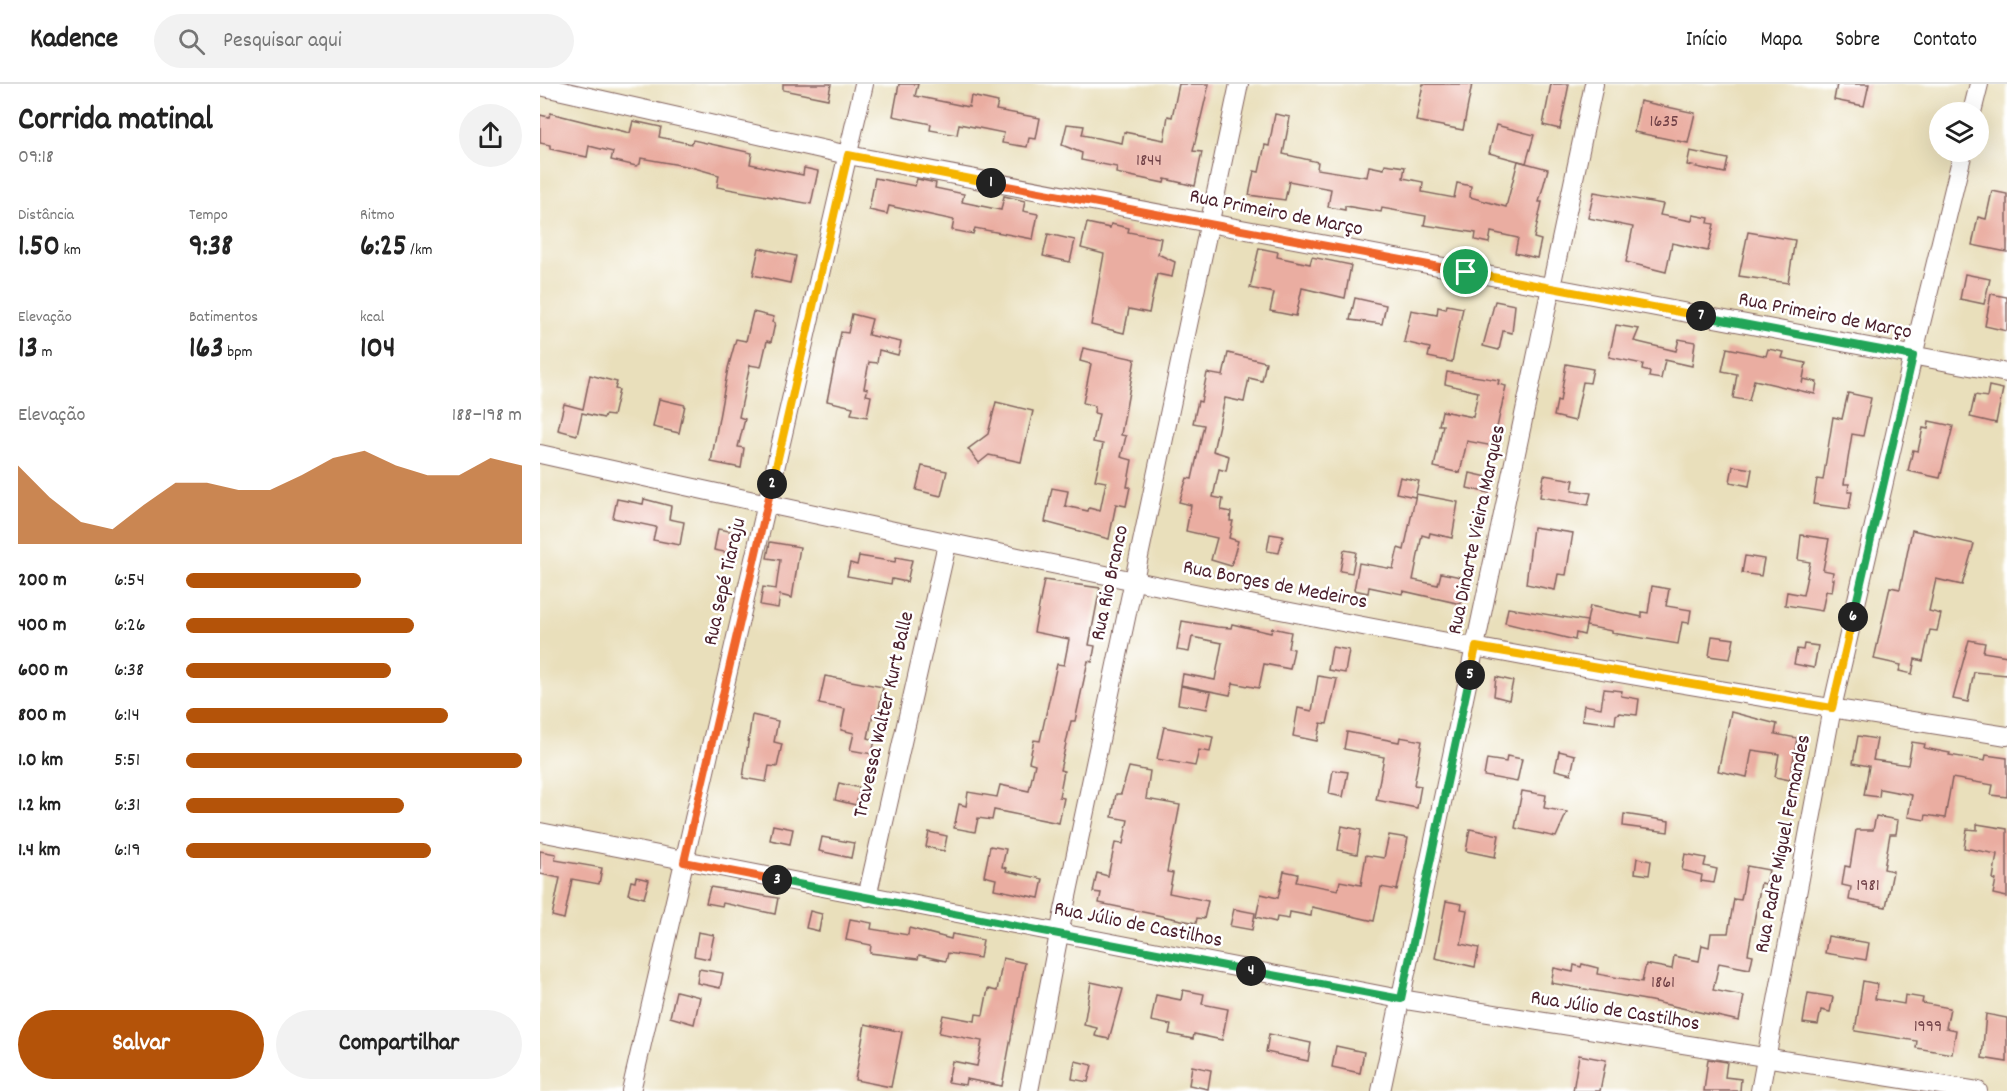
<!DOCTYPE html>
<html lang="pt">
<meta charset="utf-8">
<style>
body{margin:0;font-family:Dekko,sans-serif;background:#f2f2f2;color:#222;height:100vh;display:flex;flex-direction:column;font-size:22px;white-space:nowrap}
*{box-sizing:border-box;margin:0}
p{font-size:20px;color:#767676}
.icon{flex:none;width:33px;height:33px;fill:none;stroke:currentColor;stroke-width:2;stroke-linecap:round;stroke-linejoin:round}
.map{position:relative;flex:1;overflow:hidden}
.panel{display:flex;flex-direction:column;background:#fff;width:540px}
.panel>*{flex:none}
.buttons{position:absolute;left:1389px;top:18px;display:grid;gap:12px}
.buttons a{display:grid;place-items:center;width:60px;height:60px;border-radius:50%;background:#fff;box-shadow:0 6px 24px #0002;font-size:30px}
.pin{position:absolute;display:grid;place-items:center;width:51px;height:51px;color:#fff;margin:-26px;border:3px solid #fff;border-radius:50%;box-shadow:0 2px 6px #0007}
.km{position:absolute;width:30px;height:30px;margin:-15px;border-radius:50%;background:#222;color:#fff;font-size:16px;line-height:30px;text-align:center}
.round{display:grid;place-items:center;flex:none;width:63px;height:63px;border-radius:32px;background:#f2f2f2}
.headline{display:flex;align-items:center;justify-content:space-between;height:102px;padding:0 18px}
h1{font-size:33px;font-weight:800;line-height:45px}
.metrics{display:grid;grid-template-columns:repeat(3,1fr);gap:9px;height:102px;padding:6px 18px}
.metrics div{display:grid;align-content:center}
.metrics b{font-size:30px;font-weight:800}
.metrics small{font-size:16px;font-weight:400}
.metrics p{font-size:16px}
.chart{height:168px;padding:12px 18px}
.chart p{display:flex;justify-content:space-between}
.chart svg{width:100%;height:108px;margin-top:6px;fill:#b45309;opacity:.7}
.action{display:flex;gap:12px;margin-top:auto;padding:12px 18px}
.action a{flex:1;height:69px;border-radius:36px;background:#b45309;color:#fff;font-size:24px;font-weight:800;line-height:69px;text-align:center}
.action a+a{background:#f2f2f2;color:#222}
ul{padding:0 18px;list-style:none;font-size:20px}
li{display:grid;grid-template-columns:96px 72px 1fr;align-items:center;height:45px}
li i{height:15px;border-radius:8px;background:#b45309}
header{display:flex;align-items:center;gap:36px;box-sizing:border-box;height:84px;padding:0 30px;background:#fff;border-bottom:2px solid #e0e0e0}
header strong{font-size:28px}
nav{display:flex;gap:33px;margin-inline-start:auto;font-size:21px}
.search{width:420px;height:54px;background:#f2f2f2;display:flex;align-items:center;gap:15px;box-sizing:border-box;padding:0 21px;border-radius:33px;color:#767676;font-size:22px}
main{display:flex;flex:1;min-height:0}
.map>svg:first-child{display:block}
.building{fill:#eaada1}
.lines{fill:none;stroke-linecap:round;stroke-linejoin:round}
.minor-casing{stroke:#82625d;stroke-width:20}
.minor{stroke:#fff;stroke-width:18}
.split-1-casing{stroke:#fff;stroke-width:12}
.split-2-casing{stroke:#fff;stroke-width:12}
.split-3-casing{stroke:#fff;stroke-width:12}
.split-4-casing{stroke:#fff;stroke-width:12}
.split-5-casing{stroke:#fff;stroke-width:12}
.split-6-casing{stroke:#fff;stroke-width:12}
.split-7-casing{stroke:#fff;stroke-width:12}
.split-8-casing{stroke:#fff;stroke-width:12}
.split-1{stroke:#f0652b;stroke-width:8}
.split-2{stroke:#f5b400;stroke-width:8}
.split-3{stroke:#f0652b;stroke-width:8}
.split-4{stroke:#22a559;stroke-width:8}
.split-5{stroke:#22a559;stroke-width:8}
.split-6{stroke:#f5b400;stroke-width:8}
.split-7{stroke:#22a559;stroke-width:8}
.split-8{stroke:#f5b400;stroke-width:8}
.labels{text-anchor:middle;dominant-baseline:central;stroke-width:5;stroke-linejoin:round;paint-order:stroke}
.number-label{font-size:18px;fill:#724248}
.street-label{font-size:21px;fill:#4a1f2b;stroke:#fff}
</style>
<header>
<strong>Kadence</strong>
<div class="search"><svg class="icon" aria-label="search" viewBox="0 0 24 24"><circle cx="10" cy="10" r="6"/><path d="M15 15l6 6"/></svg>Pesquisar aqui</div>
<nav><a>Início</a><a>Mapa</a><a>Sobre</a><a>Contato</a></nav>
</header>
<main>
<section class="panel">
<div class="headline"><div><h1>Corrida matinal</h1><p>09:18</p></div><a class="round"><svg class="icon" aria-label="share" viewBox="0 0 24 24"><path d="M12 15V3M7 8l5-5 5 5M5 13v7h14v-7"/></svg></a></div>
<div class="metrics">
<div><p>Distância</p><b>1.50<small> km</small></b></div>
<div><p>Tempo</p><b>9:38</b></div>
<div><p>Ritmo</p><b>6:25<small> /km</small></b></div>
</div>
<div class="metrics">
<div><p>Elevação</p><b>13<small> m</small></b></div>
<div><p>Batimentos</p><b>163<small> bpm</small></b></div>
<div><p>kcal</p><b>104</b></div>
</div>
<div class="chart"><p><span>Elevação</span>188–198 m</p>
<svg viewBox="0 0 160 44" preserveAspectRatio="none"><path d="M0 44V12L10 25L20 35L30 38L40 28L50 19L60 19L70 22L80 22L90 16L100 9L110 6L120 12L130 16L140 16L150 9L160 12V44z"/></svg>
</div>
<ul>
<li><b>200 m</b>6:54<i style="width:52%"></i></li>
<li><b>400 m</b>6:26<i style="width:68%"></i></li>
<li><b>600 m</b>6:38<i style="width:61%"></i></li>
<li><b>800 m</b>6:14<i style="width:78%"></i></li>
<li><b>1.0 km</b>5:51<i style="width:100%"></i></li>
<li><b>1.2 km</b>6:31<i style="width:65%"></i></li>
<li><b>1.4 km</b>6:19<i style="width:73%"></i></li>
</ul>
<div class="action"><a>Salvar</a><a>Compartilhar</a></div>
</section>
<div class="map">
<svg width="1467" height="1007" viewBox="0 0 1467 1007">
<rect width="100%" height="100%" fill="#fff"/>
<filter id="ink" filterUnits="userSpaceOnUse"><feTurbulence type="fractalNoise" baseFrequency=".0167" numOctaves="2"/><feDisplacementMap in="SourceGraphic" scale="12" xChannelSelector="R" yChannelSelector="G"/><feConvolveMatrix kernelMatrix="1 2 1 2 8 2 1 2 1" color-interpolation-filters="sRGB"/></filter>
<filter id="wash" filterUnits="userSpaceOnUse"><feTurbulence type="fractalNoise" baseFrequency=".008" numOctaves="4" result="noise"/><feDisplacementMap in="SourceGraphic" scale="24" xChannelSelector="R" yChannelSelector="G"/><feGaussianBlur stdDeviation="1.35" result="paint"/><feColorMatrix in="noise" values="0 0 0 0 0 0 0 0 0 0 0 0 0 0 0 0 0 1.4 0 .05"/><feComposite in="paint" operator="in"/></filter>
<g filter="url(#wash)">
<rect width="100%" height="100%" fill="#e9dfbb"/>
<g id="blocks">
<g class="building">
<polygon points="243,0 291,0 288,15 243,6"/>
<polygon points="359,0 378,0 375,12 429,23 431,12 458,18 456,26 500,34 496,55 489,54 487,63 462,59 464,49 419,40 417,51 390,46 391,40 353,32"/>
<polygon points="639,0 669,0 653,67 662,68 655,102 625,95 624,99 576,89 577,83 541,76 542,69 522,61 527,40 544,42 542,51 582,59 584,48 624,56 628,32 632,33"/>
<polygon points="883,0 932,0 923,46 876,37"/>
<polygon points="1011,0 1029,0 1020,45 1003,41"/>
<polygon points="1297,0 1329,0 1324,22 1294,16"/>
<polygon points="1100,17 1155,29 1148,59 1094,48"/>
<polygon points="10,29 90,49 93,37 121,43 119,53 151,60 153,56 212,69 210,80 263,91 264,84 278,87 271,120 177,103 179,91 151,83 101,74 100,80 96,82 71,76 73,68 49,62 47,73 10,65 10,61 0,59 0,31 9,33"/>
<polygon points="735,30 750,33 743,70 778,78 777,85 827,93 829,82 844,85 845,80 865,83 863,94 883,98 882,108 914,114 917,99 931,102 930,113 966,123 978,77 1008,85 999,118 1002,118 994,154 1001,156 997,174 975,169 978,154 951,148 949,159 935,156 936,149 884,141 886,132 842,124 841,128 805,122 805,126 788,123 791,105 749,97 745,116 709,111 714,87 719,88 725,61 729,62"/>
<polygon points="956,41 994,51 986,79 949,69"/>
<polygon points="1150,67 1188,75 1185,89 1147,81"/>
<polygon points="335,94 375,102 377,95 396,99 395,104 424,110 422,118 461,126 464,112 485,117 483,127 498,130 493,155 435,144 433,150 412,146 414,136 349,122 347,130 329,126"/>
<polygon points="1452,107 1467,110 1467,168 1432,161 1438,133 1446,135"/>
<polygon points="1054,108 1123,120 1120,131 1152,137 1153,131 1169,134 1168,139 1174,140 1168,167 1132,159 1126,188 1086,178 1093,143 1048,134"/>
<polygon points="547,139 570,144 571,140 589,144 588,148 621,154 618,170 635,178 632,193 617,190 609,229 589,225 584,249 551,241 564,170 541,164"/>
<polygon points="1208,148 1255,156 1248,199 1199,192"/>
<polygon points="508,150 535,156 530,178 503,172"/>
<polygon points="219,164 256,172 250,199 213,191"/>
<polygon points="719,164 738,168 737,173 770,180 772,173 811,181 805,214 762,204 756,232 730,227 734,209 710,204"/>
<polygon points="1425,190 1450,195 1444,220 1420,215"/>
<polygon points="1451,210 1467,213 1467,247 1445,242"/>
<polygon points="815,214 846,221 842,240 810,236"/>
<polygon points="955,217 975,221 972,249 963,247 959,266 943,262"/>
<polygon points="907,221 923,224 912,278 888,273 890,264 864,258 871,226 897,231 898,223 906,225"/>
<polygon points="213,228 234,233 232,238 235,239 231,258 227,257 221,283 210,281 199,333 205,335 198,363 204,364 201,384 171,378 188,284 196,255 206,257"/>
<polygon points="312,230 332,235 328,251 361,258 358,271 339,266 337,279 329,278 324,304 328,305 326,311 331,312 327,333 311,330 313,323 287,317 301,248 308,249"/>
<polygon points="1076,241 1099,245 1094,257 1136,267 1139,255 1155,258 1152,282 1125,276 1121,295 1109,293 1110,288 1102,286 1103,280 1069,273"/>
<polygon points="543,264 595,275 581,351 586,352 581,373 592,376 587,403 590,403 586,422 576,420 569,455 505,438 512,404 528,407 525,422 548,427 549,424 560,427 566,398 555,396 563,360 553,358 559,330 554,329 555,322 543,319 551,280 540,277"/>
<polygon points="1187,264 1226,272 1228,265 1244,268 1242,274 1266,279 1262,300 1263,295 1277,298 1275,310 1214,296 1209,317 1193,314 1197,290 1182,287"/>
<polygon points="688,269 726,278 722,297 709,294 704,318 685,314 673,367 689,372 686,387 679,385 673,413 683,415 681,426 691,428 690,437 693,437 689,454 698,457 691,482 671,476 677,454 646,447 651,421 639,418 647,394 652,395 664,341 653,339 658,317 661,318 667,289 683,292"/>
<polygon points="1026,280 1053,285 1050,299 1043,298 1035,337 1014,332 1017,317 1020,318"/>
<polygon points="907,288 959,296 958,300 966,302 953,362 927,357 920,389 894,383 903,341 899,341 902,327 933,333 938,308 905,300"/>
<polygon points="50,291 77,298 75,305 79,306 73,332 65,331 64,334 42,329 37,351 18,346 24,320 43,325"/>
<polygon points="1449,302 1463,305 1456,339 1430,333 1435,311 1447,313"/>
<polygon points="1308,309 1331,314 1323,352 1312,350 1304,400 1309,400 1308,408 1312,408 1309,425 1273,420 1277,395 1283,396 1293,333 1302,335"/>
<polygon points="119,315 145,321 139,349 113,343"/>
<polygon points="456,318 493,327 481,378 449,371 439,379 428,365 448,350"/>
<polygon points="1389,337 1413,342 1400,394 1368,387 1373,366 1378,367 1383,344 1388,345"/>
<polygon points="382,382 407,387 401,412 376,406"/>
<polygon points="1193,382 1212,385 1209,402 1190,398"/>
<polygon points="930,389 952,394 949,409 927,404"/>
<polygon points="1004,391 1034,396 1032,406 1051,409 1048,421 1000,413"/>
<polygon points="860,393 879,397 875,413 856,409"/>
<polygon points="876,410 918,418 912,454 890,449 889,453 882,451 873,496 898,501 901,489 926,494 921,520 863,507 862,510 829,503 828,509 814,506 819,479 853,485 858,464 864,466"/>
<polygon points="77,415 103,420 104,415 131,422 129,435 144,438 140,461 113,456 116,443 73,434"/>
<polygon points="993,443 1033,449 1026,491 1018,490 1015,506 986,500"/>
<polygon points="178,445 195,448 189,469 174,466"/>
<polygon points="1372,446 1434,460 1422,501 1396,495 1389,527 1401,530 1397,547 1390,546 1383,577 1375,575 1372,590 1359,587 1361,581 1334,575 1350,503 1360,505"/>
<polygon points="730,450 743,452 739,469 727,467"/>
<polygon points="1261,451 1289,455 1283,486 1293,488 1292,495 1294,495 1292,508 1286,507 1282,527 1245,521 1247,508 1263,511 1270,478 1258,476"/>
<polygon points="230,458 260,463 252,514 240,511 238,524 220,521 223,503 236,505 240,476 227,474"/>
<polygon points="804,466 816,468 812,489 800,487"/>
<polygon points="319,472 355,478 356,473 372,476 367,498 352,495 351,500 307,492 310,479 317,481"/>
<polygon points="1205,472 1224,475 1221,492 1202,489"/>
<polygon points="504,496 560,504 549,561 555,562 552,578 548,577 535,637 531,637 520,686 524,687 519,713 524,714 519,739 454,726 452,736 438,734 435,748 414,744 419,720 426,722 428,708 457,713 460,701 489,707 495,680 489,678 494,656 500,657 517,580 524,581 529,555 494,548"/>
<polygon points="1112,502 1129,505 1126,522 1151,526 1149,539 1142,538 1138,560 1072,549 1072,547 1046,542 1050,522 1102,533 1102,528 1108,529"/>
<polygon points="968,524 1047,537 1044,551 1036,549 1035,556 965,539"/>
<polygon points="642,537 677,543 691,544 692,540 731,549 732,544 751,548 748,564 754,565 750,585 724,580 719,604 693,599 690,611 641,601 643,590 675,596 682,559 652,553 649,568 637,566"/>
<polygon points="1172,552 1194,555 1190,575 1169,572"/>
<polygon points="1429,556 1445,559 1443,568 1467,572 1467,591 1434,588 1428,618 1413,615"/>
<polygon points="1264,560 1278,562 1274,584 1254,580 1257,565 1263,566"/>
<polygon points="792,563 809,566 805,589 788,586"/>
<polygon points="285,592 343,603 338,631 333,630 328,654 335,656 332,670 310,666 314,649 301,646 305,625 279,620"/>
<polygon points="778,592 797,595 787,640 781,639 777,657 753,652 758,624 772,627"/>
<polygon points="956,593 973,597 969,616 954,612"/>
<polygon points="641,602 671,608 667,625 638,620"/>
<polygon points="1064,605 1082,607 1081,612 1099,615 1097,631 1079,629 1076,631 1075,640 1042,636 1044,621 1061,624"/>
<polygon points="1191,628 1237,640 1235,650 1257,654 1250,696 1235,693 1239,670 1212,666 1207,693 1178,687"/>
<polygon points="212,631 238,637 234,658 242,660 237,683 229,682 226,698 203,694"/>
<polygon points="624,643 673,653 670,668 659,666 655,682 617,675"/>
<polygon points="807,648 859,658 860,653 882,657 874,701 881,702 877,724 836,716 844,673 804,665"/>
<polygon points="1318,652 1337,655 1333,676 1368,681 1372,658 1385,660 1384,664 1410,669 1409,671 1445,677 1446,671 1467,674 1467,713 1451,711 1453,701 1412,694 1405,734 1386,731 1385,736 1368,733 1372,711 1340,705 1339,713 1324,711 1329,682 1313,679"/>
<polygon points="1019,667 1035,671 1031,690 1015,686"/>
<polygon points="967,672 982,675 977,698 944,692 947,675 966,678"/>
<polygon points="589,683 610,687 606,715 640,721 627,788 633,789 629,809 668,817 664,835 657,834 656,839 559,819 561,809 553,808 557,789 568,792 575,759 583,760 588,736 572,733 576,710 581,710"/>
<polygon points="793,686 808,688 803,713 789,710"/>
<polygon points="299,699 320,704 316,721 295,716"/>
<polygon points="982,707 1006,711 1004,724 1027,728 1016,753 975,744"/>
<polygon points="1084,730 1129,737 1128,748 1083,742"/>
<polygon points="1336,732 1358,736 1356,750 1350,750 1344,785 1353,787 1346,823 1309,816 1311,803 1302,801 1305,782 1310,783 1316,746 1333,746"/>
<polygon points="1437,740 1467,745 1467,813 1453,810 1456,796 1453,795 1457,770 1424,764 1427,745 1437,746"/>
<polygon points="233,741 253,745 250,760 230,756"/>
<polygon points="802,742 821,746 817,770 798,766"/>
<polygon points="930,745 959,751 955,773 926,767"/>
<polygon points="389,748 407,752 404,767 386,763"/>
<polygon points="849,751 868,754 857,806 841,803 834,837 772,823 771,832 750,828 749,835 737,833 736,838 716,833 721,810 738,814 744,787 758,790 756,798 798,806 800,797 821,801 826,771 844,774"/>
<polygon points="282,753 314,759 311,774 279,767"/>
<polygon points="450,762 466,765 462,783 467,784 466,787 503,795 499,814 454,805 456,795 444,792"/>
<polygon points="0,767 16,770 15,776 62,784 59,800 32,795 24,835 12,832 20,794 0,790"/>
<polygon points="1145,770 1166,774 1164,782 1177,785 1174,799 1161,797 1162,791 1142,786"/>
<polygon points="1097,774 1111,777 1109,791 1095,789"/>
<polygon points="1207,782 1229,786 1226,800 1221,799 1213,843 1208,870 1213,871 1210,885 1179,879 1173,906 1204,912 1199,937 1111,917 1011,899 1014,884 1033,888 1034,881 1041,883 1042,880 1058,884 1057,890 1102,898 1106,880 1132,885 1134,872 1159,877 1162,861 1169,863 1171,849 1188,849 1194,815 1201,816"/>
<polygon points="96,793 109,796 104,814 88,810 91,797 95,798"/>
<polygon points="170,803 238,814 235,830 183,819 182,822 166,819"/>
<polygon points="906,817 922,820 921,825 927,826 921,860 939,864 935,883 895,874"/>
<polygon points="694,825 715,829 712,846 690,842"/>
<polygon points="270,827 282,830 279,847 266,844"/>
<polygon points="310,835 332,839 331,845 368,851 369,844 411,855 412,850 443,856 440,874 408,869 406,877 379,871 378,875 330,869 331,861 306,856"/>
<polygon points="158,848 174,851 169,875 154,872"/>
<polygon points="1288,852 1329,859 1326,876 1285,869"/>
<polygon points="463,874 485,879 462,1002 426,995 425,1001 408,998 412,977 437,982 442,957 399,949 403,931 435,937 436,930 443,931 448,905 457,907"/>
<polygon points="159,885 183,889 180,904 157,899"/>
<polygon points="1323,897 1338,900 1335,915 1364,920 1365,911 1383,914 1382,919 1410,924 1406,944 1416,946 1412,970 1376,964 1377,957 1315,947"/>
<polygon points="551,898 583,905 569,955 555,952 557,944 544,941"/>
<polygon points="643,906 664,910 662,920 688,925 682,956 654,950 653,955 629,950 631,941 611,937 616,911 641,916"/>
<polygon points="136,907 160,913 154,940 130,933"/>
<polygon points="1268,909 1293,913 1290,928 1281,926 1278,941 1263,939"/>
<polygon points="1446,930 1467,934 1467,978 1442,974"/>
<polygon points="325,940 362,948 351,1003 315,996"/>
<polygon points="729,950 771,959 768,977 726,968"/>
<polygon points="796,962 824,968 820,989 792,983"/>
<polygon points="1039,971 1066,976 1060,1007 1033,1007"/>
<polygon points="1168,975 1187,978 1185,993 1201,995 1200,1007 1164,1007"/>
<polygon points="535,977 552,981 548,998 532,995"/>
<polygon points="652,982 671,986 668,1005 649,1001"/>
</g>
</g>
</g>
<g filter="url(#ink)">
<use href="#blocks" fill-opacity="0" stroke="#82625d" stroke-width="1.5"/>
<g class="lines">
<g class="minor-casing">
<g id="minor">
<polyline points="0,2 308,71 1467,289"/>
<polyline points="1432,28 1439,0"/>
<path d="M0,370C310,439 621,505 934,563C1111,596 1289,624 1467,652"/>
<polyline points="0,748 860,915 1438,1007"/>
<polyline points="327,813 407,460"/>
<polyline points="91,1007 324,0"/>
<polyline points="489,1007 519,850 699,0"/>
<polyline points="841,1007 1054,0"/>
<polyline points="1220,1007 1292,624 1373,272 1423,68"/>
</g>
</g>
<use href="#minor" class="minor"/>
</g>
</g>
<g class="lines" filter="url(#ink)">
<g class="split-1-casing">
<polyline id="split-1" points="451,99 926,188"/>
</g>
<g class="split-2-casing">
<polyline id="split-2" points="232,400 308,71 451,99"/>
</g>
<g class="split-3-casing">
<polyline id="split-3" points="232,400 144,778 237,796"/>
</g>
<g class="split-4-casing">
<polyline id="split-4" points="237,796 711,887"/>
</g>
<g class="split-5-casing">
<polyline id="split-5" points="711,887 861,915 930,591"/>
</g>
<g class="split-6-casing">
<polyline id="split-6" points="930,591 936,563 1292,624 1313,533"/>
</g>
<g class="split-7-casing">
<polyline id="split-7" points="1161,232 1373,272 1313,533"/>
</g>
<g class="split-8-casing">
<polyline id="split-8" points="926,188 1161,232"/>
</g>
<use href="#split-1" class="split-1"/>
<use href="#split-2" class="split-2"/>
<use href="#split-3" class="split-3"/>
<use href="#split-4" class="split-4"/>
<use href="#split-5" class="split-5"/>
<use href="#split-6" class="split-6"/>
<use href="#split-7" class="split-7"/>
<use href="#split-8" class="split-8"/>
</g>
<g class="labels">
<g class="number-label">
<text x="1124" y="38">1635</text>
<text x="609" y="77">1844</text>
<text x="1328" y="802">1981</text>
<text x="1123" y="899">1861</text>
<text x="1388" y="943">1999</text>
</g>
<g class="street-label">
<text transform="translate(736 130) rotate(11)">Rua Primeiro de Março</text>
<text transform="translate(1285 233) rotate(11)">Rua Primeiro de Março</text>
<text transform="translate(938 446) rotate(-78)">Rua Dinarte Vieira Marques</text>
<text transform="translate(186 498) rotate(-77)">Rua Sepé Tiaraju</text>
<text transform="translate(571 499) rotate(-78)">Rua Rio Branco</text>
<text transform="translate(735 502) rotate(11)">Rua Borges de Medeiros</text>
<text transform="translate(345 631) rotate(-77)">Travessa Walter Kurt Balle</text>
<text transform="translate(1244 760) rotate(-79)">Rua Padre Miguel Fernandes</text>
<text transform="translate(598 842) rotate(11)">Rua Júlio de Castilhos</text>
<text transform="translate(1075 928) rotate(9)">Rua Júlio de Castilhos</text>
</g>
</g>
</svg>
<div class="buttons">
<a><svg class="icon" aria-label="layers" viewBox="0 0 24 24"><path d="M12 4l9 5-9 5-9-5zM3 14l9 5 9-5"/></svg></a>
</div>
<div class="pin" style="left:926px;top:188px;background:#1e9e55"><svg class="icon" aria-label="arrive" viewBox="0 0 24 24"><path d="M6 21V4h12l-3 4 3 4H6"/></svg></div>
<b class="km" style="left:451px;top:99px">1</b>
<b class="km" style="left:232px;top:400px">2</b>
<b class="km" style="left:237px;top:796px">3</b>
<b class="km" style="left:711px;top:887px">4</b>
<b class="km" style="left:930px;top:591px">5</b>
<b class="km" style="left:1313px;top:533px">6</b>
<b class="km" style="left:1161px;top:232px">7</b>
</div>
</main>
